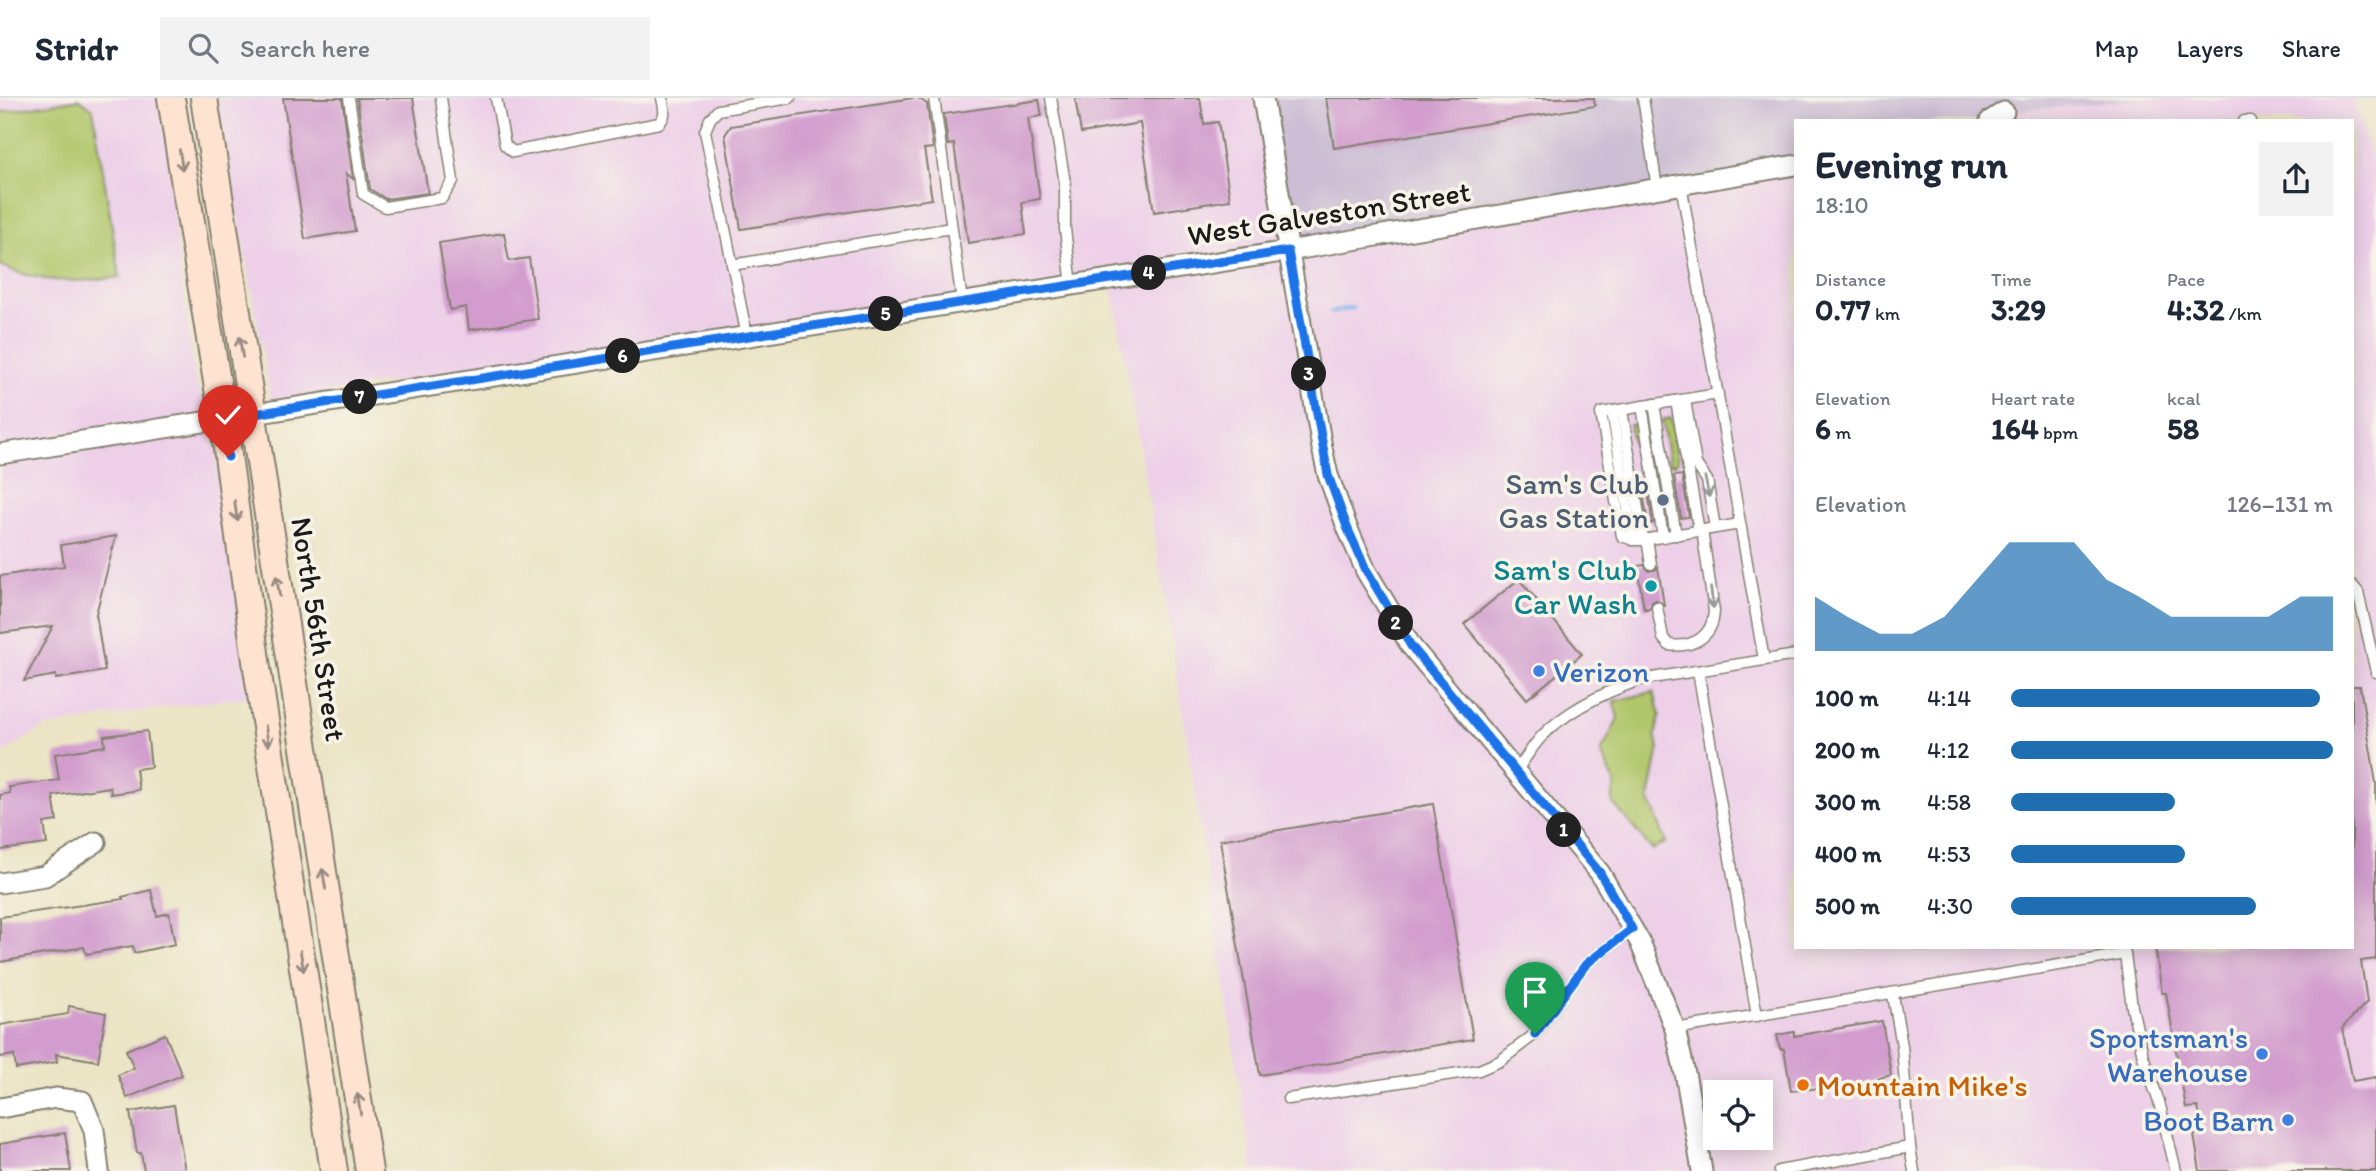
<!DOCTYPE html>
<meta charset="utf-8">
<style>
body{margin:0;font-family:Itim,sans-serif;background:#f2f2f3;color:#1f2937;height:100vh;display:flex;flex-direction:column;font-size:26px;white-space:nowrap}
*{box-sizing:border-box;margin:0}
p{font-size:23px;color:#747a83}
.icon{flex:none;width:38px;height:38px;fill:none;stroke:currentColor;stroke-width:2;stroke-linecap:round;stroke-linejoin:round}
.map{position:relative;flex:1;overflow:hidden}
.panel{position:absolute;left:1794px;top:21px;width:560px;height:830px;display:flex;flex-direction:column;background:#fff;border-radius:0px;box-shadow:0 4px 18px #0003}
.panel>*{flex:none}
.controls{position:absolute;left:1703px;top:982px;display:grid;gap:14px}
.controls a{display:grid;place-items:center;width:70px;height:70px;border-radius:0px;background:#fff;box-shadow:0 4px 18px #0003;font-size:35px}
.pin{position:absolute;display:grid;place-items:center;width:60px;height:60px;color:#fff;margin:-72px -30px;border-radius:50% 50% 50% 0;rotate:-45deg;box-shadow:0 0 7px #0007}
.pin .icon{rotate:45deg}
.km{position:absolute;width:35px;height:35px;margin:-18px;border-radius:50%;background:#222;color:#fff;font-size:19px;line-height:35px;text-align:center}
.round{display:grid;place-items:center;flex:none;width:74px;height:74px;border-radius:0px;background:#f2f2f3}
.summary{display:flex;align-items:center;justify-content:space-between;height:119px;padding:0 21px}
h1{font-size:38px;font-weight:800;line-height:52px}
.figures{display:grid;grid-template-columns:repeat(3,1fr);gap:10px;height:119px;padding:7px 21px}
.figures div{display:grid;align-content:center}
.figures b{font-size:30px;font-weight:800}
.figures small{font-size:19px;font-weight:400}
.figures p{font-size:19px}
.chart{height:196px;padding:14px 21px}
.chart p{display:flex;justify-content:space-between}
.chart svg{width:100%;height:126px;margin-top:7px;fill:#1f6fb2;opacity:.7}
ul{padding:0 21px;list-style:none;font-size:23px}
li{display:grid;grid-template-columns:112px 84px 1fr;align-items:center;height:52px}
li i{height:18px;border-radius:9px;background:#1f6fb2}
header{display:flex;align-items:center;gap:42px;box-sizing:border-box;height:98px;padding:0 35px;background:#fff;border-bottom:2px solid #e0e1e3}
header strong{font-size:33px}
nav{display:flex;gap:38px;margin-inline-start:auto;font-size:24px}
.search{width:490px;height:63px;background:#f2f2f3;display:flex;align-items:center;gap:18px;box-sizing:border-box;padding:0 24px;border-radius:0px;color:#747a83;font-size:26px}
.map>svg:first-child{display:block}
.built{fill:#edd0e8;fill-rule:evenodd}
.industrial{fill:#ccbed4}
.green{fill:#b1c66a;stroke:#667143;stroke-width:2}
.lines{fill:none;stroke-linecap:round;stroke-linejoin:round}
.stream{stroke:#85b4f0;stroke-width:5}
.building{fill:#d29dce}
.service-casing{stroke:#848070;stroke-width:13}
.minor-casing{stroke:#848070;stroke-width:23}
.secondary-casing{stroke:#848070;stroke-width:30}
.service{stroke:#fff;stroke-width:10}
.minor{stroke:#fff;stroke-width:19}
.secondary{stroke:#fee3d1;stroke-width:26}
.oneway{stroke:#988980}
.oneway2{stroke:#999}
.route-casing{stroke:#fff;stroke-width:14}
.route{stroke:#1a73e8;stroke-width:9}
.service-dot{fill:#5c6f8a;stroke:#f7f3e8;stroke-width:2.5}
.culture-dot{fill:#0f9aa8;stroke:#f7f3e8;stroke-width:2.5}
.shop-dot{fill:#3f7fe0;stroke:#f7f3e8;stroke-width:2.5}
.food-dot{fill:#e8710a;stroke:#f7f3e8;stroke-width:2.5}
.labels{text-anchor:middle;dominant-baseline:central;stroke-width:7;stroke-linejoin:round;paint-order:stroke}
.street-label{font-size:30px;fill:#1c1c1c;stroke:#f7f3e8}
.service-label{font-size:30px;fill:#4e5e75;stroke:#f7f3e8;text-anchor:end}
.culture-label{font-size:30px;fill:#0d838f;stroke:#f7f3e8;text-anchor:end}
.shop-label{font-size:30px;fill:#366cbe;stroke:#f7f3e8;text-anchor:end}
.food-label{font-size:30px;fill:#c56008;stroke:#f7f3e8;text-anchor:start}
</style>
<header>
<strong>Stridr</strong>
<div class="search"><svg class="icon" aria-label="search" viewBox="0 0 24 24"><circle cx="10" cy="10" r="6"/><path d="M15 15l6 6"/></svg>Search here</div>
<nav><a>Map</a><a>Layers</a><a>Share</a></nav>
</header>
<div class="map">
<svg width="2376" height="1073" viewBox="0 0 2376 1073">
<rect width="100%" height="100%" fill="#f7f3e8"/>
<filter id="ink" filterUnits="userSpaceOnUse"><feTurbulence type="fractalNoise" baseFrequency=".0143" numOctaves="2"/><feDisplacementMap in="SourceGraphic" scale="14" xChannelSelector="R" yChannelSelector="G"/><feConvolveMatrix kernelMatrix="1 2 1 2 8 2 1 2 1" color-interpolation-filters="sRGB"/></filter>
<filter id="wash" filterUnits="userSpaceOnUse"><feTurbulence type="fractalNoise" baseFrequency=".00686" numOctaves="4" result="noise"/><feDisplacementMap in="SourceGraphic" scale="28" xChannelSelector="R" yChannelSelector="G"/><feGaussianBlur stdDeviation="1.57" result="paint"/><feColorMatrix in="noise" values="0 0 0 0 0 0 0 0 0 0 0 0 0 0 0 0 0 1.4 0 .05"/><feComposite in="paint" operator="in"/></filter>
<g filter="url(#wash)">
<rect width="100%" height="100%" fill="#ebe4c5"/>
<g class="built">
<polygon points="0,0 163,0 176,137 195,282 209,319 222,379 253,598 147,612 45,629 0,656"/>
<path d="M217,0H1263L1795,67L1796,849H2352V23H1990L2004,14L2150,0H2354L2373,68L2376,89V1073H1253L1166,506L1111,181L1171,170L271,302ZM1715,994H1760V1040H1715Z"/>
</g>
<polygon class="industrial" points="1263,0 2150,0 2004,14 1990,23 1796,23 1795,67 1288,153"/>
<g class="green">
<path d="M80,1L93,11L120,179C78,185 39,186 0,167V14Z"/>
<polygon points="1671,320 1678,363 1674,367 1669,365 1662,322"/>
<polygon points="1640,326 1646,369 1642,373 1637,371 1630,327"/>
<polygon points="1654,594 1660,618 1655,638 1659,650 1649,700 1666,744 1652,752 1612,704 1615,686 1601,654 1618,621 1614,603"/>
</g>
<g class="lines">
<polyline class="stream" points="1332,214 1352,210"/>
</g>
<g id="blocks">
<g class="building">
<polygon points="283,0 342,0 353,81 346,75 355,133 305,141"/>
<polygon points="357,0 413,0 428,95 386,101 370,91"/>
<polygon points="913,0 918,0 927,6 933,50 924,51 932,101 741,131 725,37 731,28"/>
<polygon points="1075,0 1200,0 1204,26 1218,24 1230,102 1154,114 1140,25 1081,35"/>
<polygon points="1326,0 1594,0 1595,8 1334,50"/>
<polygon points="1039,2 1042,18 1028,20 1040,101 1022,104 1026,136 968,145 954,46 948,47 944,16"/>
<polygon points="504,135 509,163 529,160 538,221 469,232 466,209 450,212 439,145"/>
<polygon points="1682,377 1689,419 1681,420 1674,378"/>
<polygon points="1641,383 1646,383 1653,425 1648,425"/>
<polygon points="116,438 96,516 105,573 56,581 56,577 24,583 53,528 0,535 0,478 64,468 61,447"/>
<polygon points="1644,467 1649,473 1655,472 1658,469 1664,507 1656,502 1652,504 1650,510 1644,511 1637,468"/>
<polygon points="1519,481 1582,556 1527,601 1464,526"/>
<polygon points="2352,588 2360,588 2376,685 2376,861 2361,863 2367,904 2342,930 2353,983 2376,979 2376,1073 2200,1073 2194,1037 2203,1035 2198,1009 2186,1010 2166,895 2162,895 2155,849 2352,849"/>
<polygon points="147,633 151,669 136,671 139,692 111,696 110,689 53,698 57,723 44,725 47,746 0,752 0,697 10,695 9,689 59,682 55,656 105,648 104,638"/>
<polygon points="1433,706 1473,941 1260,977 1220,742"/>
<polygon points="151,792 157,818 169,815 175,846 134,855 133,848 86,856 84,849 0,864 0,819 123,801 122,799"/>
<polygon points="69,908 106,915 98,963 56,956 57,964 16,971 14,957 0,959 0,927 68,916"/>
<polygon points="1882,923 1891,977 1854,987 1791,993 1784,951 1780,951 1777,937 1794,934 1794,938"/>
<polygon points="165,936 182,977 127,1000 118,977 134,970 126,952"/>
<polygon points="174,1007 185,1073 144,1073 141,1055 137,1055 130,1014"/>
<polygon points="65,1035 71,1073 0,1073 0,1046"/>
</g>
</g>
</g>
<g filter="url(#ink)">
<use href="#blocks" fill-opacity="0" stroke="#848070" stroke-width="2"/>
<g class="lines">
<g class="service-casing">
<g id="service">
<polyline points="349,0 363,96 385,109 442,100 453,83 441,0"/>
<path d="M496,0L505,47L513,54L659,25C667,18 664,10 662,0"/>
<polyline points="934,0 962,204"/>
<polyline points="1051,0 1065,85 1065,131 1072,187"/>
<polyline points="1643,0 1657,90"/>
<polyline points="2244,23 2251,23"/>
<polyline points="1681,86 1764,562"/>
<polyline points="732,167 951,130"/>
<polyline points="747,238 705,33 710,21 718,12 790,0"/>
<polyline points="1718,296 1601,315 1622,438 1633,442 1643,442 1740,426"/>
<polyline points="1685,302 1696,366 1707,382 1715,430"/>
<polyline points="1676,303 1699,433"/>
<polyline points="1654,306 1676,437"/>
<polyline points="1642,308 1663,439"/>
<polyline points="1622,312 1643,442"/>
<polyline points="1612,313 1633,442"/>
<polyline points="1647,441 1651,466"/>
<polyline points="2352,487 2358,494 2376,574"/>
<path d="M1657,509L1663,540L1669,547C1693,550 1713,539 1714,513L1702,432"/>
<polyline points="1698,573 1757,918"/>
<path d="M1515,674C1524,663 1532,649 1541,639C1567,612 1605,594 1640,582L1796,557"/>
<polyline points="2124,849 2132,909 2143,958 2159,1004 2176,1073"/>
<polyline points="1893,897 1902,948 1910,1049 1914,1073"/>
<polyline points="1675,931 2125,856"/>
<polyline points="1288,1001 1479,972 1500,963 1535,936 1586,866 1632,831"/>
<polyline points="1779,1073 1910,1049"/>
</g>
</g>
<g class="minor-casing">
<g id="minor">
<polyline points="1263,0 1322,350 1328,377 1347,429 1366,473 1411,548 1600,775 1640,844 1675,931 1686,980 1702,1073"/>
<polyline points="1990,23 2004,14"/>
<polyline points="0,356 1288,153 1796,67"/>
<polyline points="0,785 45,778 96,744"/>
<polyline points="0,1010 56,1000 82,1003 94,1032 99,1073"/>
</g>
</g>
<g class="secondary-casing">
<g id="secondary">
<polyline points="171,0 223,321 257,570 334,1073"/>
<polyline points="204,0 369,1073"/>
</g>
</g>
<use href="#service" class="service"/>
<use href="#minor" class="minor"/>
<use href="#secondary" class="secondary"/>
</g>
<defs><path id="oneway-shaft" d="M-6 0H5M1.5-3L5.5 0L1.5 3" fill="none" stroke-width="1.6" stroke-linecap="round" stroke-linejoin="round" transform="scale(1.75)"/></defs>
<g class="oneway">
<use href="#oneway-shaft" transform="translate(181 62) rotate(81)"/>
<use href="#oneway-shaft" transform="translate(241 249) rotate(-99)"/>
<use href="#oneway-shaft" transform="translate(236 413) rotate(82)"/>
<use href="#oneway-shaft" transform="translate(278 488) rotate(-99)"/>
<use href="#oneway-shaft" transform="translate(267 638) rotate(81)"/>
<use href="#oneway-shaft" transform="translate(324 781) rotate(-99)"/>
<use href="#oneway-shaft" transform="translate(302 863) rotate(81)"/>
<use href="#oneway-shaft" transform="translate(359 1006) rotate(-99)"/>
</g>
<g class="oneway2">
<use href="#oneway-shaft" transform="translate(1707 389) rotate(78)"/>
<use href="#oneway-shaft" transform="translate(1712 500) rotate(82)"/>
</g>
</g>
<g class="lines" filter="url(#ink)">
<g class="route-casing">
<polyline id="route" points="228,359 223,321 1288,153 1328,377 1347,429 1366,472 1411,548 1600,775 1632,831 1586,866 1535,936"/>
</g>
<use href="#route" class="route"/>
</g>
<circle class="service-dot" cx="1663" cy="402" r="7"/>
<circle class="culture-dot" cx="1651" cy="488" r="7"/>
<g class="shop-dot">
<circle cx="1539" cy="573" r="7"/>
<circle cx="2262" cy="956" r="7"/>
<circle cx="2288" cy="1022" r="7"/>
</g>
<circle class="food-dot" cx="1803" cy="987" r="7"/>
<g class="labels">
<g class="street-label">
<text transform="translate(1329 115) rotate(-9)">West Galveston Street</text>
<text transform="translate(319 531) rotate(81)">North 56th Street</text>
</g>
<g class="service-label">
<text x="1649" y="385">Sam's Club<tspan x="1649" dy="34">Gas Station</tspan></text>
</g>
<g class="culture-label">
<text x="1637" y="471">Sam's Club<tspan x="1637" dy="34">Car Wash</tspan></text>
</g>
<g class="shop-label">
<text x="1553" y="573" text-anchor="start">Verizon</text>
<text x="2248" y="939">Sportsman's<tspan x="2248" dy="34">Warehouse</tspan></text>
<text x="2274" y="1022">Boot Barn</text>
</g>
<g class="food-label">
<text x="1817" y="987">Mountain Mike's</text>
</g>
</g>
</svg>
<div class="controls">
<a><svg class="icon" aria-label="locate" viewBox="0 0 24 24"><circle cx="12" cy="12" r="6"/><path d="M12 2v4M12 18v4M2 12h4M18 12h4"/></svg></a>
</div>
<div class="pin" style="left:1535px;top:936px;background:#1e9e55"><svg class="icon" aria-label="arrive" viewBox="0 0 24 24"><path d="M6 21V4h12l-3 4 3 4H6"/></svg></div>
<div class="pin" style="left:228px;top:359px;background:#d93025"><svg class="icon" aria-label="check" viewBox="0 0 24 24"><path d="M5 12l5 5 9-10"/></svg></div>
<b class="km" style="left:1564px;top:732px">1</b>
<b class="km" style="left:1396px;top:525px">2</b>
<b class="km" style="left:1309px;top:276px">3</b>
<b class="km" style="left:1149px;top:175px">4</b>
<b class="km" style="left:886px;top:216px">5</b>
<b class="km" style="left:623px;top:258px">6</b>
<b class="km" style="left:360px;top:299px">7</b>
<section class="panel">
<div class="summary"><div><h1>Evening run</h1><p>18:10</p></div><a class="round"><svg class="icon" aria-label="share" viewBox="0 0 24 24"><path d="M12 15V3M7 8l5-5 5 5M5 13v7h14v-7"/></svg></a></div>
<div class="figures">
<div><p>Distance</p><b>0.77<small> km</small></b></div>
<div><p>Time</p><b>3:29</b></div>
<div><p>Pace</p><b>4:32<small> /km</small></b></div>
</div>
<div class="figures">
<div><p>Elevation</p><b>6<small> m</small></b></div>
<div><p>Heart rate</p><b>164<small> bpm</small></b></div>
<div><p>kcal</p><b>58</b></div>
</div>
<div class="chart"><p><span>Elevation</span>126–131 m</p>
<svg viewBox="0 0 160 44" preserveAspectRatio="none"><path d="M0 44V25L10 32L20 38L30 38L40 32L50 19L60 6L70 6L80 6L90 19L100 25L110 32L120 32L130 32L140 32L150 25L160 25V44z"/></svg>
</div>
<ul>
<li><b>100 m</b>4:14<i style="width:96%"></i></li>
<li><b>200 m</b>4:12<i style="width:100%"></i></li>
<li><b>300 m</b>4:58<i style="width:51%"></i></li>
<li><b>400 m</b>4:53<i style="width:54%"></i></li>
<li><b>500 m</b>4:30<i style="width:76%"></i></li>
</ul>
</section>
</div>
